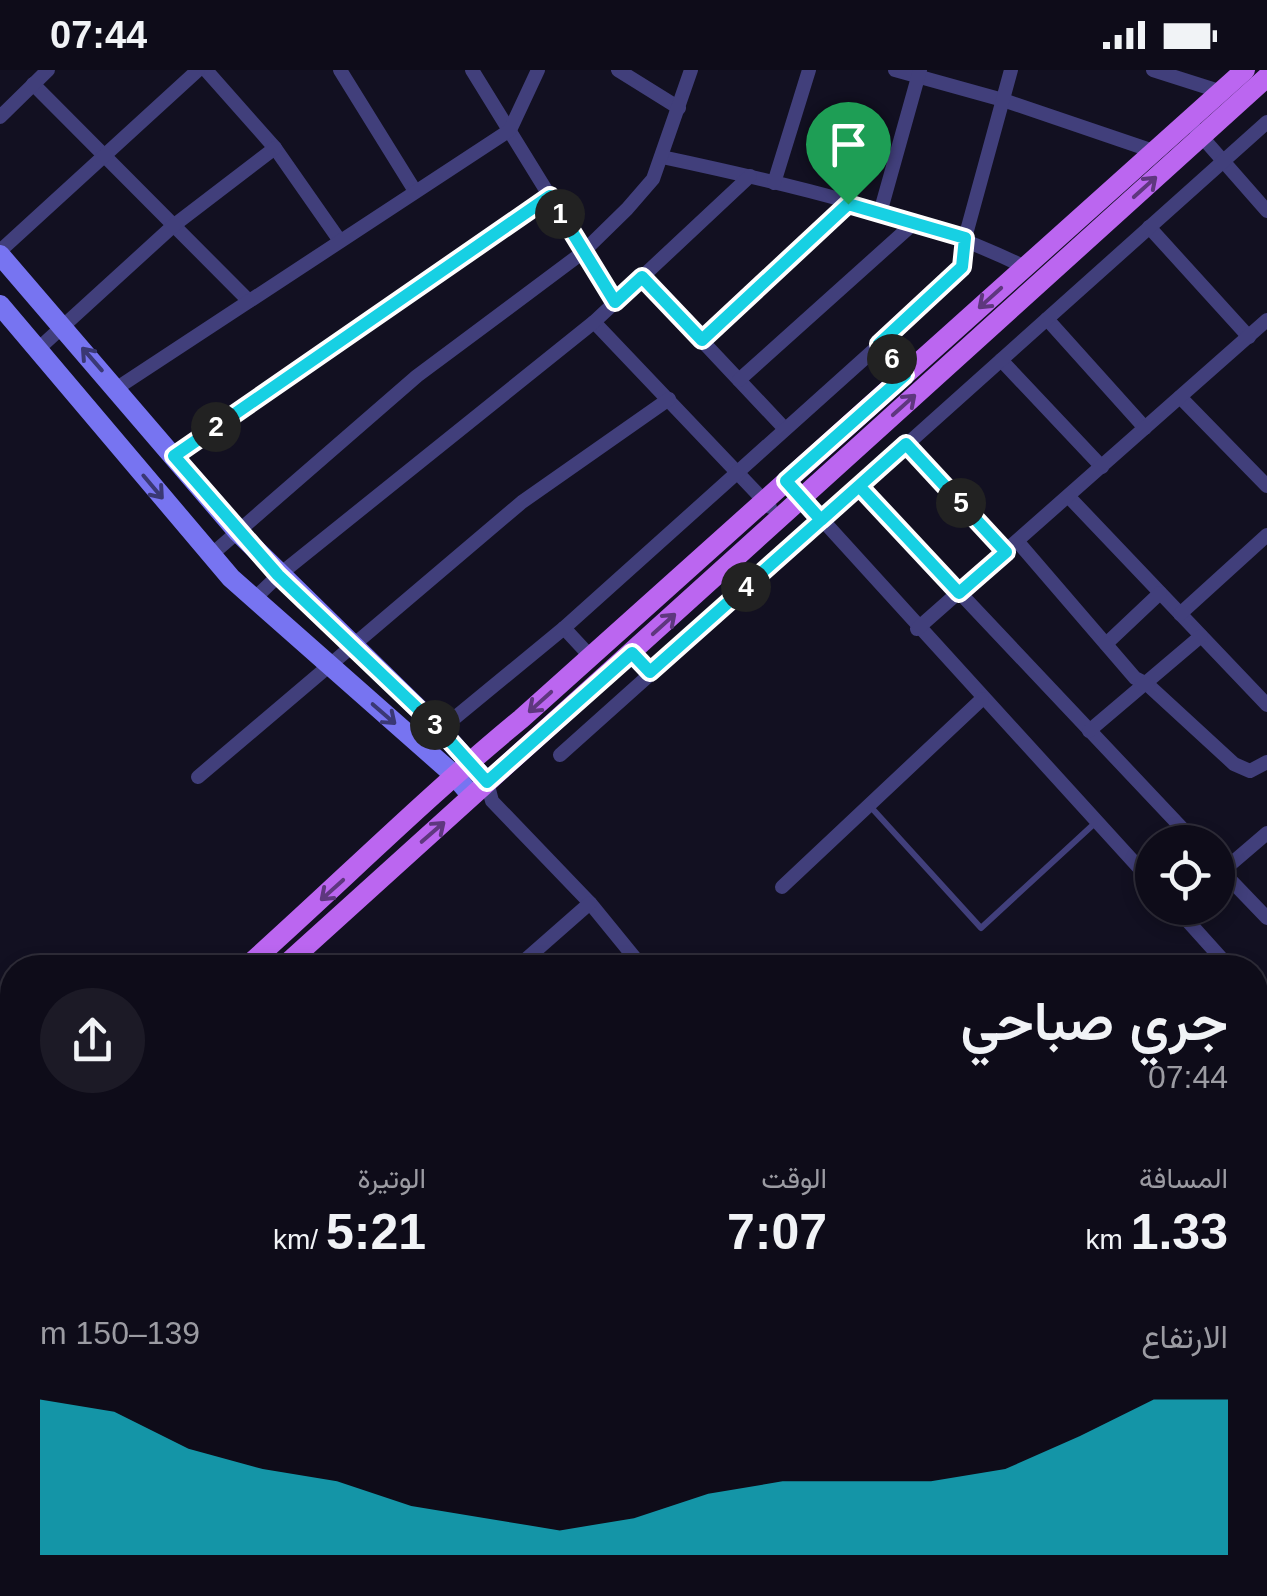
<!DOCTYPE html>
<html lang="ar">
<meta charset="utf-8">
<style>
body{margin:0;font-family:Helvetica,Vazirmatn,sans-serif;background:#1c1a26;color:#f1f3f6;direction:rtl;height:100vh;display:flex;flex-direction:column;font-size:38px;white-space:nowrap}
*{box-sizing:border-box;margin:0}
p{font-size:32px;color:#9b9ba2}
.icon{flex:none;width:55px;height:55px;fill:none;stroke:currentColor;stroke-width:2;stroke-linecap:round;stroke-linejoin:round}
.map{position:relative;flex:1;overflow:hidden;direction:ltr}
.sheet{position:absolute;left:0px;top:885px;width:1268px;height:642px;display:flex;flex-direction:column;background:#0e0c19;border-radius:40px 40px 0 0;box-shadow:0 5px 15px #0003,0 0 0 2px #2e2c38;direction:rtl}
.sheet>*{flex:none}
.fabs{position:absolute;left:1135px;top:755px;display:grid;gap:20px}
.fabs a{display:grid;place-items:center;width:100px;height:100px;border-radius:50%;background:#0e0c19;box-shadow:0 5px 15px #0003,0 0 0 2px #2e2c38;font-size:50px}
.pin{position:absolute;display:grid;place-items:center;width:85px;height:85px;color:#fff;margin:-102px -42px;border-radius:50% 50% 50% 0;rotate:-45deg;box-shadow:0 0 10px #0007}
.pin .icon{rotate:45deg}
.km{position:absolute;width:50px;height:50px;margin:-25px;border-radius:50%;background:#222;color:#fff;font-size:28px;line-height:50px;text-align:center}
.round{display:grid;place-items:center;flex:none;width:105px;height:105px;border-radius:52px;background:#1c1a26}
.overview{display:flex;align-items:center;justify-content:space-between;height:170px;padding:0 40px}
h1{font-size:55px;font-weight:600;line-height:75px}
.stats{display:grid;grid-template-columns:repeat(3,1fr);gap:15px;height:170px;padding:10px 40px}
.stats div{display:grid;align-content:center}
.stats b{font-size:50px;font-weight:600}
.stats small{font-size:28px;font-weight:400}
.stats p{font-size:28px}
.chart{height:280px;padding:20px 40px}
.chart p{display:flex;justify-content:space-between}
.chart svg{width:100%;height:180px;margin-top:10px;fill:#17d0e3;opacity:.7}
.status{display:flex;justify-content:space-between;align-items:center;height:70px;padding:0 50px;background:#0e0c19;direction:ltr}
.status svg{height:28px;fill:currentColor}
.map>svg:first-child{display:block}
.shadow{fill:#0007}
.building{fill:#241d40;stroke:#3d3269;stroke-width:2.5}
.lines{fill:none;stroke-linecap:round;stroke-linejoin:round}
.lane{stroke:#413f7b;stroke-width:6}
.street{stroke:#413f7b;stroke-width:14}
.secondary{stroke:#7774f1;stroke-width:20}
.primary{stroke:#bb66f0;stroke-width:20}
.oneway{stroke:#5e377e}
.oneway2{stroke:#3a3874}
.route-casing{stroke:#fff;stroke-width:20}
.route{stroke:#17d0e3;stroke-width:12}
</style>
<div class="status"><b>07:44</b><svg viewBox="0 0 49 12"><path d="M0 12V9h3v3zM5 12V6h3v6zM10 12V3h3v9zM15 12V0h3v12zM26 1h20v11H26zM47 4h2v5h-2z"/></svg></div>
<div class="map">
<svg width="1267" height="1526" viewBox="0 0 1267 1526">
<rect width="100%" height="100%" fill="#121021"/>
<g class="shadow">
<polygon points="12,1239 12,1277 5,1284 0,1279 0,1250"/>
<polygon points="12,1376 12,1415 0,1426 0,1386"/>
<polygon points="1265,1442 1267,1526 1247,1526 1237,1515 1255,1515 1255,1451"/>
<polygon points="12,1457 12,1497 0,1508 0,1468"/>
<polygon points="625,1515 806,1515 793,1526 635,1526"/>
</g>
<g class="building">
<polygon points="12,1236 12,1265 0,1276 0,1247"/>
<polygon points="12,1372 12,1404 0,1415 0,1383"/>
<polygon points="1265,1439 1267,1526 1244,1526 1234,1515 1255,1515 1255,1448"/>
<polygon points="12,1453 12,1485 0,1496 0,1465"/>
<polygon points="622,1515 777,1515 765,1526 632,1526"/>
</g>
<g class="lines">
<polyline class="lane" points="869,735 981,858 1095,753"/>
<g class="street">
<polyline points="206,0 275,78 340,171"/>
<polyline points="340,0 415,121"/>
<polyline points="472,0 615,232"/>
<polyline points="618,0 679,38"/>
<polyline points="895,0 1003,30 1156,82"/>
<polyline points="1153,0 1222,22"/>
<polyline points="33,14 249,231"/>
<polyline points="0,47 48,0"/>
<polyline points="1195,59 1267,141"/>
<path d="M662,87C784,113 912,142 1025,197"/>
<polyline points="774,113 809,0"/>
<polyline points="880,143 920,0"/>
<polyline points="1149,157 1249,267"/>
<polyline points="0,181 198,0"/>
<polyline points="642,207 785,359"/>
<polyline points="1047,249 1145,358"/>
<polyline points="594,252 770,437"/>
<polyline points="702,270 848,134"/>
<polyline points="879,274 905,305"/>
<polyline points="37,280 173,156 275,78"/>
<polyline points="1001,290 1102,397"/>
<polyline points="739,310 914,153"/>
<polyline points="117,318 510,60 538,0"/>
<polyline points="1180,327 1267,416"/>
<polyline points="906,374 1006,482"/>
<polyline points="174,386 550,127"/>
<polyline points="859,416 1195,772"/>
<polyline points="797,422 1152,812"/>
<polyline points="1069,427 1267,635"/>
<polyline points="1018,472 1135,608 1147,614 1234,694 1250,701 1267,692"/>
<polyline points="211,485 417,306 582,183 627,139 653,109 691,0"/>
<polyline points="253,530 279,505 594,252 750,106"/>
<polyline points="1180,544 1267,465"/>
<polyline points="564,558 590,586"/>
<polyline points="917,559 1267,250"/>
<polyline points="1106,574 1160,523"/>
<polyline points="440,660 564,558 954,208 962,197 965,168 1011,0"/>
<polyline points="1089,661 1201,566"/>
<polyline points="560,685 1267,52"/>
<polyline points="198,707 522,432 669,329"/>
<polyline points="487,712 492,731 590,833 643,898"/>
<polyline points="1218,797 1267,848"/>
<polyline points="1218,805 1267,763"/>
<polyline points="782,817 982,629"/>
<polyline points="1176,838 1230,898"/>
<polyline points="516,898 590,833"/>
<polyline points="1255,926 1267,939"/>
<polyline points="1255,1248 1267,1262"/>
<polyline points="0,1318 12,1331"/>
<polyline points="0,1363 12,1352"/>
<polyline points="1255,1422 1267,1435"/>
<polyline points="323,1515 332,1526"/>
<polyline points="549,1515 559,1526"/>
<polyline points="1157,1515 1166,1526"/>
<polyline points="1183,1515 1193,1526"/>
<polyline points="109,1526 121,1515"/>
<polyline points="188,1526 200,1515"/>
<polyline points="397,1526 410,1515"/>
<polyline points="1028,1526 1029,1515"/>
</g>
<g class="secondary">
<polyline points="0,185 237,461 440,660 487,712"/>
<polyline points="0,235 231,508 453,704 471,725"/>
<polyline points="1255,1135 1267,1124"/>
<polyline points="815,1526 827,1515"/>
<polyline points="839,1526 851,1515"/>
</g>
<g class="primary">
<path d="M245,898C338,815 426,727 521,649L1245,0"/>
<polyline points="282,898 1267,7"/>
<polyline points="0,1117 12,1105"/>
<polyline points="0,1151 12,1140"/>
</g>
</g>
<defs><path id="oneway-shaft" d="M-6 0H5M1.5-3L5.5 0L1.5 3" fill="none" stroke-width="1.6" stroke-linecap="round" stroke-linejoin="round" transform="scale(2.5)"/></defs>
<g class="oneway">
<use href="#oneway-shaft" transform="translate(1145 117) rotate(-42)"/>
<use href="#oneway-shaft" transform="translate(990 228) rotate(138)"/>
<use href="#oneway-shaft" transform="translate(904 335) rotate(-42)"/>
<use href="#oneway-shaft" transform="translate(664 554) rotate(-42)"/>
<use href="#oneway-shaft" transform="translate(540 632) rotate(138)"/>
<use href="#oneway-shaft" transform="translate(433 762) rotate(-41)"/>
<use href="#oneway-shaft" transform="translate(332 820) rotate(138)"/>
</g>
<g class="oneway2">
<use href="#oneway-shaft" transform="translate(92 289) rotate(-131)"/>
<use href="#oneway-shaft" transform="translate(153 417) rotate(50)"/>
<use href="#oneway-shaft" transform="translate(384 644) rotate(41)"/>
</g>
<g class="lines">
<g class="route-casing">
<polyline id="route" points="848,134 702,270 642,207 615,232 550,126 174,386 278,505 440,660 487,712 632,583 650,602 859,416 959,523 1006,482 906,374 821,450 786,411 905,305 879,274 962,197 965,168 848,134"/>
</g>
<use href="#route" class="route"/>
</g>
</svg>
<div class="fabs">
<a><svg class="icon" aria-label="locate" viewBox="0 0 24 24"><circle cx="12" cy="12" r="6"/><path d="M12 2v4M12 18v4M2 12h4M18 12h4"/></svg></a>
</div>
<div class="pin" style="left:848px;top:134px;background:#1e9e55"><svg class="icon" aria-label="arrive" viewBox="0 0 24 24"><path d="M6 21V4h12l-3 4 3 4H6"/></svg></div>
<b class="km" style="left:560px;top:144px">1</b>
<b class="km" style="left:216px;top:357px">2</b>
<b class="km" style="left:435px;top:655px">3</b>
<b class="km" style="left:746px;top:517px">4</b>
<b class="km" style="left:961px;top:433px">5</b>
<b class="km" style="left:892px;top:289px">6</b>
<section class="sheet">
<div class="overview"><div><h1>جري صباحي</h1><p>07:44</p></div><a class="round"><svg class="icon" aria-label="share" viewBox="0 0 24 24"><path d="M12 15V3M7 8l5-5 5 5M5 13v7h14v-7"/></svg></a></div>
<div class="stats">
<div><p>المسافة</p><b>1.33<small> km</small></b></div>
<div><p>الوقت</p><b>7:07</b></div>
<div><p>الوتيرة</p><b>5:21<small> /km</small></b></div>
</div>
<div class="chart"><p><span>الارتفاع</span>139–150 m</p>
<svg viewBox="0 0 160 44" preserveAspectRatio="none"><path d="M0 44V6L10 9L20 18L30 23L40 26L50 32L60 35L70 38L80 35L90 29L100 26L110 26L120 26L130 23L140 15L150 6L160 6V44z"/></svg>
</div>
</section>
</div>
